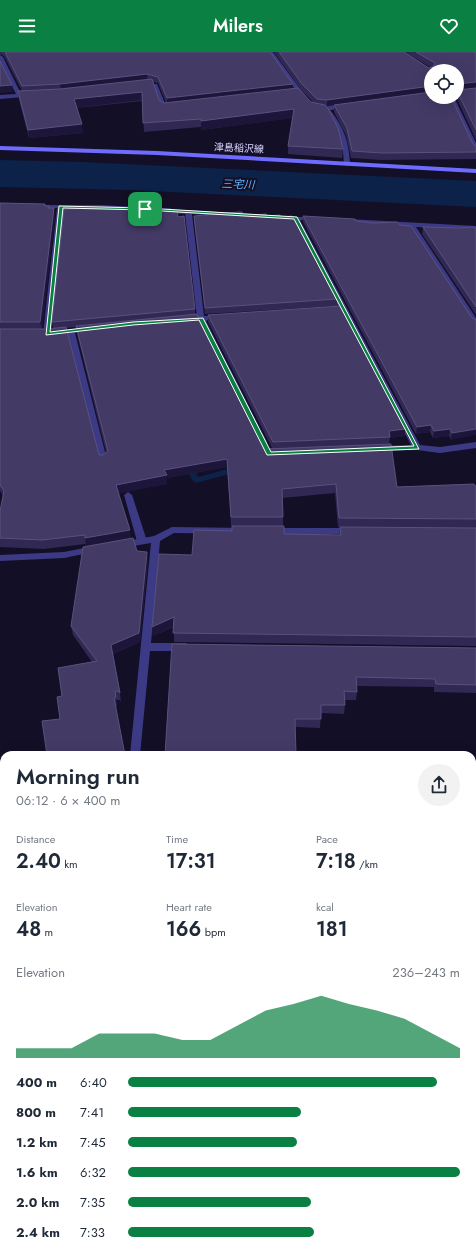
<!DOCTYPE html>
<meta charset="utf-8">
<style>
body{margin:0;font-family:Jost,"Noto Sans JP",sans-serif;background:#f2f2f3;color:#1f2937;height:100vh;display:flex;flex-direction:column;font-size:15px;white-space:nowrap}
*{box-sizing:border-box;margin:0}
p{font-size:13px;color:#747a83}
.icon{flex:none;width:22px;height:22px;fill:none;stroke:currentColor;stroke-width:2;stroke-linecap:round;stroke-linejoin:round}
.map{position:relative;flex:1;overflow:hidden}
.panel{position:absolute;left:0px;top:699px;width:476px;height:504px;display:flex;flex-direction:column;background:#fff;border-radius:12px 12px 0 0;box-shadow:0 4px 16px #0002}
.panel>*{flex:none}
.fabs{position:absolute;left:424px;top:12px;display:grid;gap:8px}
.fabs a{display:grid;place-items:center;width:40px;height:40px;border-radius:50%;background:#fff;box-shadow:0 4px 16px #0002;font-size:20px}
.pin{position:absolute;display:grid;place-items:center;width:34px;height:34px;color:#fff;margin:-17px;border-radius:8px;box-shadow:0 2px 6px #0006}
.round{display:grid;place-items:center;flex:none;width:42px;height:42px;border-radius:21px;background:#f2f2f3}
.summary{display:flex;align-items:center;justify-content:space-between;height:68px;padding:0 16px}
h1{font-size:22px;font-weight:600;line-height:30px}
.metrics{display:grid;grid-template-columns:repeat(3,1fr);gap:6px;height:68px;padding:4px 16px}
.metrics div{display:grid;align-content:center}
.metrics b{font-size:20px;font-weight:600}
.metrics small{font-size:11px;font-weight:400}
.metrics p{font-size:11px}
.chart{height:112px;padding:8px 16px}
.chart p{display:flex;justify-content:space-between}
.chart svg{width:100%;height:72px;margin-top:4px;fill:#0b8043;opacity:.7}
ul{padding:0 16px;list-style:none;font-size:13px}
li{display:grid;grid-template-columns:64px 48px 1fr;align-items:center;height:30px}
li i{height:10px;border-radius:5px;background:#0b8043}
header{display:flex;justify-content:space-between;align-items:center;height:52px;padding:0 16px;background:#0b8043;color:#fff;font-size:18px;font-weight:600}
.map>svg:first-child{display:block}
.water{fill:#0c2248}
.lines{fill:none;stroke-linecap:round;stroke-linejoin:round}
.stream{fill:#0c2248;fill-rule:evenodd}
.service{fill:#3d3a85;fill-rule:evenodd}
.minor{fill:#3d3a85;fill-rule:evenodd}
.secondary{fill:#6f6bff;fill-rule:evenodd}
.wall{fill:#312854;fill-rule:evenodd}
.shaded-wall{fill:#1d163a}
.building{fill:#433a66;stroke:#5a527e}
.route{fill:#0b8043;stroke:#fff;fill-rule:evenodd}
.labels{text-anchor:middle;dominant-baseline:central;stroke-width:4;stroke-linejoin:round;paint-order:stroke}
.far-street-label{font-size:10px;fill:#d9d4ff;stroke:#130f26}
.far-water-label{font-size:11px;font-style:italic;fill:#62b6ff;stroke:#130f26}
</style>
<header><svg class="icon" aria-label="menu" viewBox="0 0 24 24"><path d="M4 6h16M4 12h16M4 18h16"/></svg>Milers<svg class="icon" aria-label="heart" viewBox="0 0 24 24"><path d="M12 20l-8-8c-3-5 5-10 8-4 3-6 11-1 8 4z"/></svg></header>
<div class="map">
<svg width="476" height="1203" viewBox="0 0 476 1203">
<rect width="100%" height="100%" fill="#130f26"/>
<polygon class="water" points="0,108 83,110 476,129 476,155 131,138 0,135"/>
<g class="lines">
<polygon class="stream" points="188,408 191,409 198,425 238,414 242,417 241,419 196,431 192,428 184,411"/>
<polygon class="service" points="128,440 132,443 147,489 145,491 142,492 137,489 124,443"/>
<g class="minor">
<polygon points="267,0 273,0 307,46 307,48 303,48"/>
<polygon points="0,3 3,5 21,42 32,41 35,43 34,44 0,47 0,43 16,42 0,11"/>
<polygon points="139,32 157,32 166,54 172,54 172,56 162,57 153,35 141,35 138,33"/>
<polygon points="448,45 454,45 476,91 476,100 473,98"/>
<path d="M348,53L351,55L350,56L330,58C344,75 349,90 350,112L347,114L344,112C343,88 338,77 324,58L316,59L313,57L316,55Z"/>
<polygon points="35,153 101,153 318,166 318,168 316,169 300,168 420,393 440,395 476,390 476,396 440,401 417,398 376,399 375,397 379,394 411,393 293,168 192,162 204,264 208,264 212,266 206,269 267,390 266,392 260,392 198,269 187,270 183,268 187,266 197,265 185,162 64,156 51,281 90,275 94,277 90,279 75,281 107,408 103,411 100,410 68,282 54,284 50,282 47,284 43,282 57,156 37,156 35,155"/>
<polygon points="348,167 476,174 476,178 416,175 476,266 476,274 472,272 408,174 346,170 346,168"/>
<polygon points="172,475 246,476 251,479 246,482 174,481 160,489 151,591 186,591 191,595 186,599 150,599 140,703 130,703 151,491 121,496 116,493 121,490 154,484"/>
<polygon points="272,476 352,476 357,479 352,482 272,482 267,479"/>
<polygon points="95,494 98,495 100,497 98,499 64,506 0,509 0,503 64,500"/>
<rect x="472" y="998" width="4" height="12"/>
<polygon points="4,1004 4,1016 0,1017 0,1005"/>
<polygon points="71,1199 85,1199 84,1203 70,1203"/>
<rect x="219" y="1199" width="14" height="4"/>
</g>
<polygon class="secondary" points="0,94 157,99 476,117 476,121 157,103 0,98"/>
</g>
<g class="wall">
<path d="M0,0H270L292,37L311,50L314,51L302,39L274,0H404L429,16L430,15L405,0H476V88L456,45H457V19H431V45L473,92L476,94V107L381,108L351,106L346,83L334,60V54H326L343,97L342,106L288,102V94L292,66L201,78V75L144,80L142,49L76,56L83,81L29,86L19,48L18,39H22L4,4L0,2ZM153,30L158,31L166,51H164L159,48Z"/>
<path d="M0,151L45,152V154H49V156L55,164L42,277L53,276L52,270L135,158H171L178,165L195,257V262L266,397L272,396L208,270V263L405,377V384L390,386L389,392L397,435L476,434V594L174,590V575L153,584L152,575L192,503L284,482L339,483L340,475H398H338L335,441L282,446L283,465V474H231L227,415L167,426V432L118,441L131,487L137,499L148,509L140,590L113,602L120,641L121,650L120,648H116L117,654L60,667L62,644L92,610L73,583L71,574L86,494L85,492L44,497L0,495V459L3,444L0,439ZM76,275L77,282L106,400L103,403H99L66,276Z"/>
<polygon points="194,164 280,165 337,247 337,254 205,262 194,170"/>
<polygon points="303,164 356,169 472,266 451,388 449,384 433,386 430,380 416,382 303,170"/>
<polygon points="423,175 476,176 476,263 422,182"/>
<polygon points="172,592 476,596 476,641 434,640 434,635 356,634 357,640 356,648 344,648 345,653 344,662 321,661 320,676 296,675"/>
<polygon points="472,736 476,736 476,784 473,784 473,787 476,787 476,983 472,983"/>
<polygon points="421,1199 472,1199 476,1203 421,1203"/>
</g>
<g class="shaded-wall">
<polygon points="147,22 147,29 61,38 60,32"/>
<polygon points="476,30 476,36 457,39 457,32"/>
<polygon points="293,32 292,39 167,52 167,46"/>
<polygon points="12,33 13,40 0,41 0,34"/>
<polygon points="431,34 431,41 327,54 327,48"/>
<polygon points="142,40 142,48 74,56 74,47"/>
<polygon points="294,57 293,66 201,78 201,69"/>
<polygon points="82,72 83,81 29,86 28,78"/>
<polygon points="54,156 55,164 42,278 40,270"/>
<polygon points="431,373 430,380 416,382 417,375"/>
<polygon points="405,377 405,384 390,386 389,379"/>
<polygon points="450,377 449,384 433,386 434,379"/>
<polygon points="476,377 476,383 451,388 452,381"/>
<polygon points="227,407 227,415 167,426 167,432 116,442 116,433 164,418"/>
<polygon points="130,478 131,487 86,495 85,486"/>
<polygon points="147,500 148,509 140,590 112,602 111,593"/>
<polygon points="174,565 175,574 153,584 152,575"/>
<rect x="65" y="1199" width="2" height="4"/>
</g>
<g class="building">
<polygon points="5,0 270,0 293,32 167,46 158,25 147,22 60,32 22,34"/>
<polygon points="279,0 404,0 429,16 433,15 435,11 416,0 476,0 476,30 457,32 457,19 431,19 431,34 327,48 317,47 302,32"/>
<polygon points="0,9 12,33 0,34"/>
<polygon points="152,27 159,48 164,51 298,36 311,50 325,53 329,58 338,76 343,97 288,94 294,57 201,69 201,67 143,71 142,40 74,47 82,72 28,78 18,39 60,37"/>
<polygon points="457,34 458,38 476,36 476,78 457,39"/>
<polygon points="431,40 431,45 451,45 473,92 476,94 476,100 382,101 352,99 347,76 334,53"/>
<polygon points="0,151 45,152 45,154 49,154 48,156 54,156 40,270 0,270"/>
<polygon points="134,155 135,158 171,157 171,158 177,158 178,165 184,164 195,257 52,270 64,157"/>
<polygon points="239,160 242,160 243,164 266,162 267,164 280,163 280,165 292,164 337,247 205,256 194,164"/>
<polygon points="303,164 355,167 356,169 373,171 397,170 400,173 411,174 472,266 476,268 476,377 452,381 450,377 434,379 431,373 417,375"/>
<polygon points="423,175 459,176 473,175 474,176 476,176 476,255"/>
<polygon points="341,254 405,377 389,379 390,385 273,390 208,263"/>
<polygon points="197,262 266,397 391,392 397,435 474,432 475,434 476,434 476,467 339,466 336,432 282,437 283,465 231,465 227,407 164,418 167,423 116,433 130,478 85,486 85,483 42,488 0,486 0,459 4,439 0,433 0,277 46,277 66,275 99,403 103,403 108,399 76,274"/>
<polygon points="232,474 284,474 284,482 341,483 340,475 476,476 476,585 173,581 174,565 152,575 159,502 192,503 194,478 232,479"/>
<polygon points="133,486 137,499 147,500 139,581 111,593 120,641 118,639 115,639 116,645 114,646 125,703 47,703 42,669 60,667 57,645 62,644 58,616 97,609 71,574 83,495"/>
<polygon points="172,592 476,596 476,633 436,632 435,627 356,625 357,640 344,639 345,653 321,653 321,667 295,667 296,703 165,703"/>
<polygon points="472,736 476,736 476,775 473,775 473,787 476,787 476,975 472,975"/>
<polygon points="3,1081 4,1081 4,1126 2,1126"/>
<polygon points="472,1111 475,1140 476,1140 476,1203 424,1203 423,1199 472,1199"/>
<polygon points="4,1146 4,1199 65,1199 65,1203 3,1203"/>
<polygon points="137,1199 204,1199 204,1203 130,1203 136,1203"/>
<rect x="301" y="1199" width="57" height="4"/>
</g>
<path class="route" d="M59,154L145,156L297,165L419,397L267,403L199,268L133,273L46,283ZM63,156L145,158L294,167L414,394L271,400L203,266L133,270L50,280Z"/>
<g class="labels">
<g class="far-street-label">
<text transform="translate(239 96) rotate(3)">津島稲沢線</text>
</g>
<g class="far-water-label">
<text transform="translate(238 132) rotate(2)">三宅川</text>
</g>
</g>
</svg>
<div class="fabs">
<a><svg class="icon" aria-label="locate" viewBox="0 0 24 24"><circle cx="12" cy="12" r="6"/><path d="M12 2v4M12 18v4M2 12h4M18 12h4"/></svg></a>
</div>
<div class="pin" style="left:145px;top:157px;background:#1e9e55"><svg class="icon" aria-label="arrive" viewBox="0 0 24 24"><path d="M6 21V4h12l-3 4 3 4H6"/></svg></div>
<section class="panel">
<div class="summary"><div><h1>Morning run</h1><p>06:12 · 6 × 400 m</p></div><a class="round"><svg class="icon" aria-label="share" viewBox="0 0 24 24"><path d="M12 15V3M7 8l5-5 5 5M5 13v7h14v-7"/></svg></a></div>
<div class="metrics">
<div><p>Distance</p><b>2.40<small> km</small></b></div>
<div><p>Time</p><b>17:31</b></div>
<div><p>Pace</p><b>7:18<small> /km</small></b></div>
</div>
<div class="metrics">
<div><p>Elevation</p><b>48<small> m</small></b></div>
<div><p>Heart rate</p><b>166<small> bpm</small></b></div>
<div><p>kcal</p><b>181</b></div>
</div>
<div class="chart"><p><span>Elevation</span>236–243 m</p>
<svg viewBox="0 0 160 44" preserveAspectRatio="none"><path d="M0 44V38L10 38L20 38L30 29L40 29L50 29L60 33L70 33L80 24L90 15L100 11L110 6L120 11L130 15L140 20L150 29L160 38V44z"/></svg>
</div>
<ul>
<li><b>400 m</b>6:40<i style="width:93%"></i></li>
<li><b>800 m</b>7:41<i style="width:52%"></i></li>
<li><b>1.2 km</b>7:45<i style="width:51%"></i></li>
<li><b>1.6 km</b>6:32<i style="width:100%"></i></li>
<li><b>2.0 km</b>7:35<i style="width:55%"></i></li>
<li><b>2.4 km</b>7:33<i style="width:56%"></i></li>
</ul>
</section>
</div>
